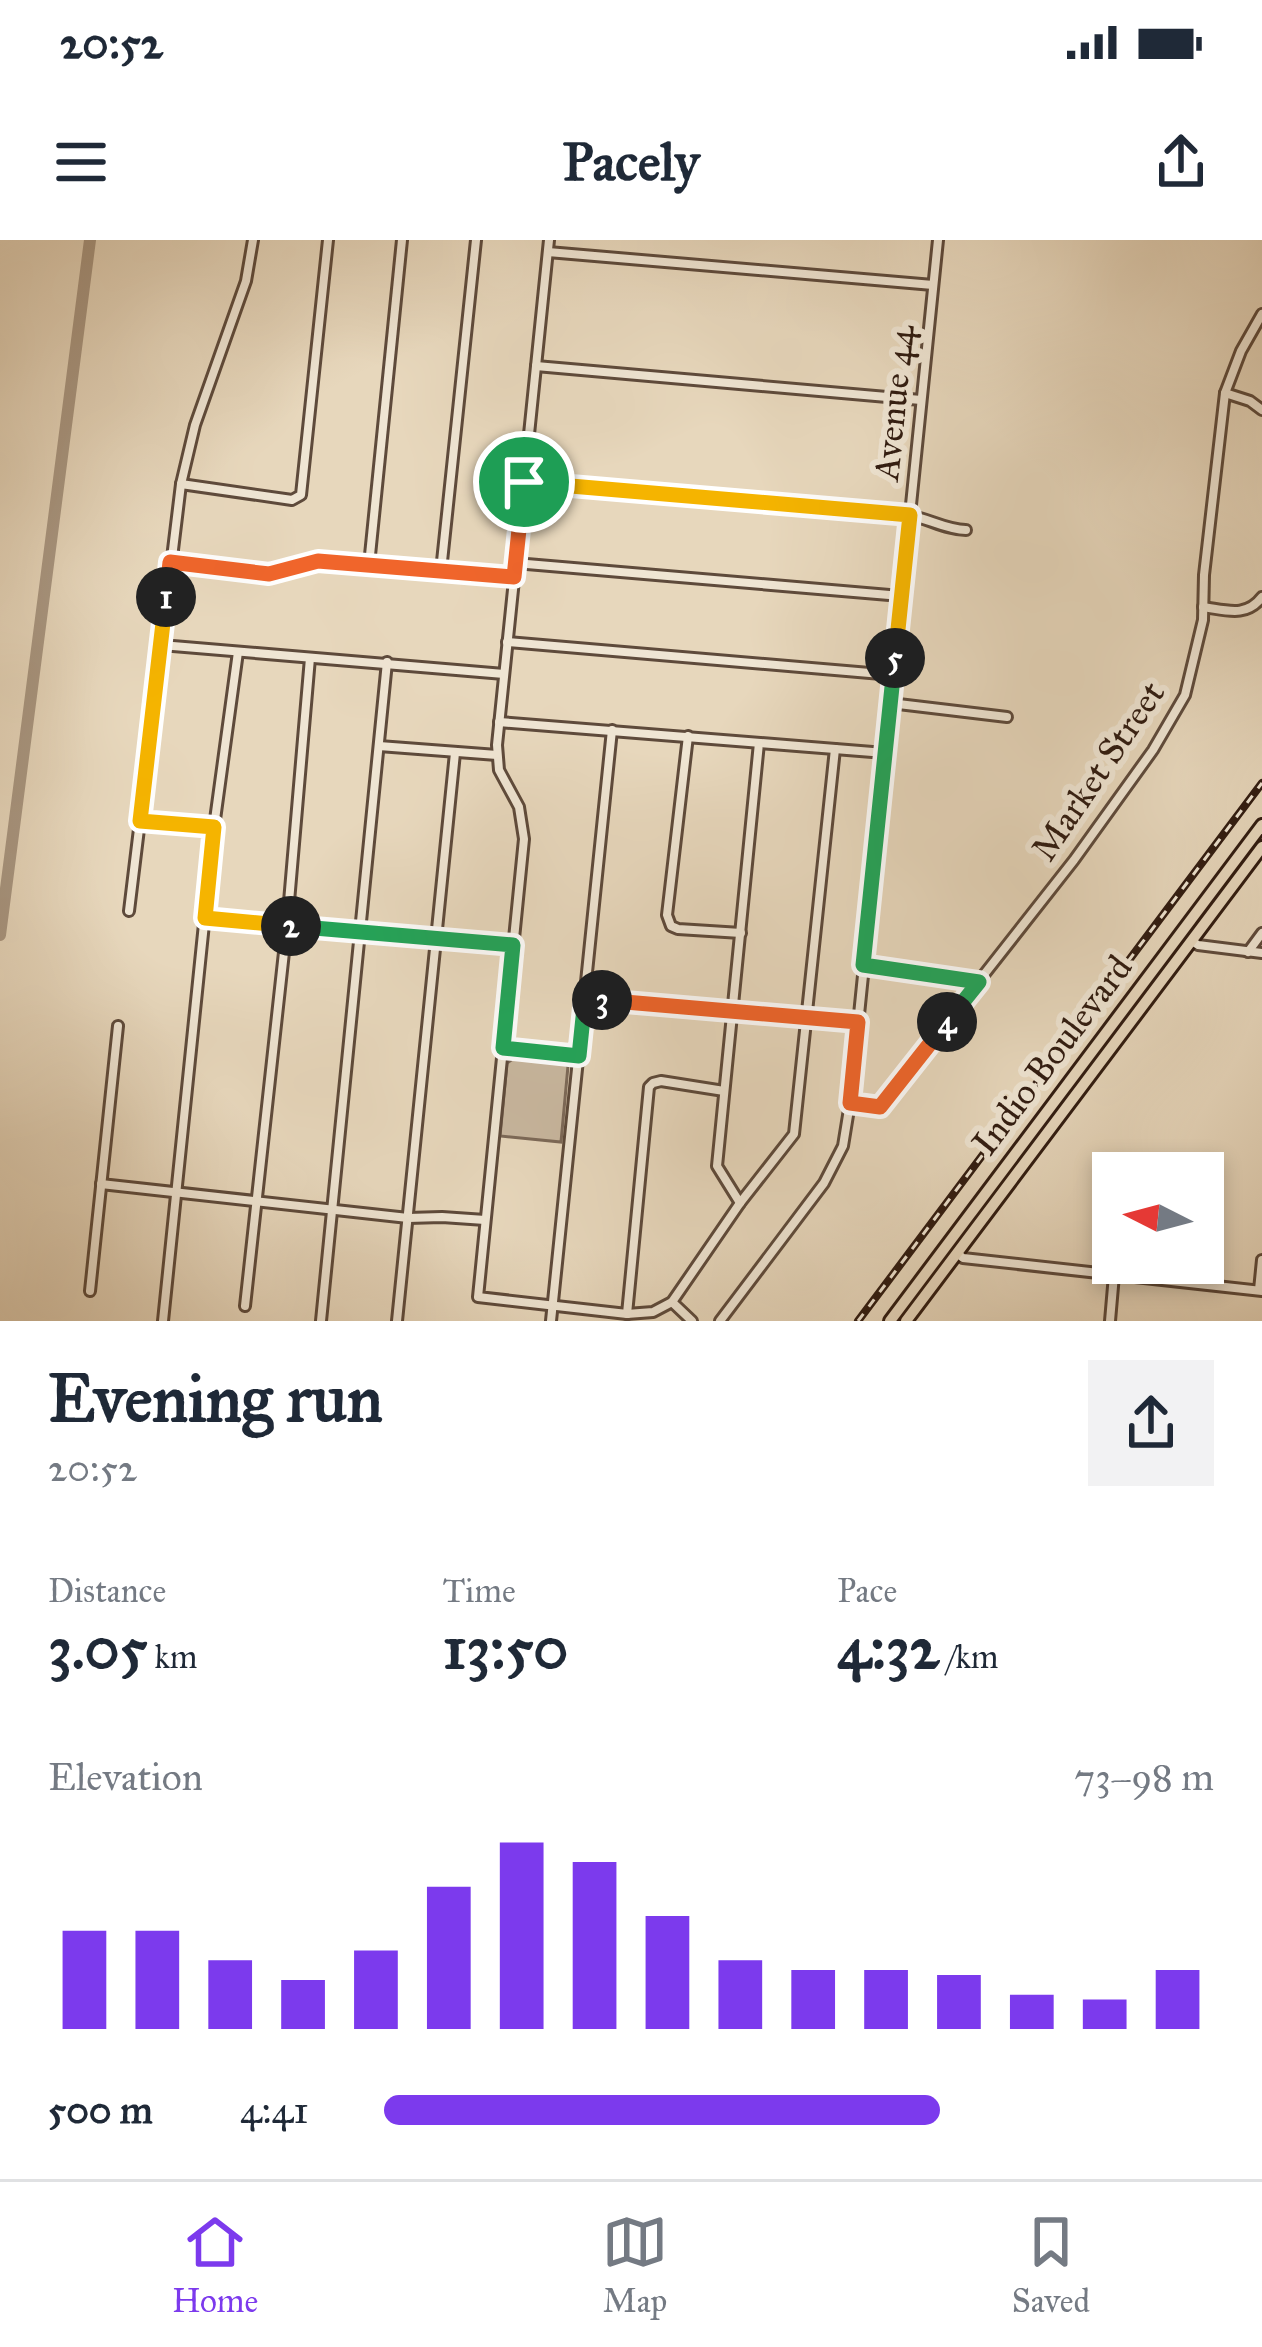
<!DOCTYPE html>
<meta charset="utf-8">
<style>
body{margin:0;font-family:"IM FELL Great Primer",serif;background:#f2f2f3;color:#1f2937;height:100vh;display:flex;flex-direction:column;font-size:45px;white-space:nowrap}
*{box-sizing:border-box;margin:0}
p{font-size:39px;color:#747a83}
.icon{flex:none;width:66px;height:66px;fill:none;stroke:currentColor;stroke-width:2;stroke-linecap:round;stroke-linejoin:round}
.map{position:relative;height:1081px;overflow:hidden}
.panel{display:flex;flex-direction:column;background:#fff;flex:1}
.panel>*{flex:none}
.needle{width:78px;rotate:276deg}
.tools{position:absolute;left:1092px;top:912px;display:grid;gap:24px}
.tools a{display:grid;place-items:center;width:132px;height:132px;border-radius:0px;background:#fff;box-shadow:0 6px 18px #0003;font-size:60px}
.pin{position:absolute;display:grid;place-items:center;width:102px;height:102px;color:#fff;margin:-51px;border:6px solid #fff;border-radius:50%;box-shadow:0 3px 12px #0007}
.km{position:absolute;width:60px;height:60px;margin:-30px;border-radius:50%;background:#222;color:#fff;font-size:33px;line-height:60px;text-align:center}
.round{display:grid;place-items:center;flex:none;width:126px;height:126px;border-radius:0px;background:#f2f2f3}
.summary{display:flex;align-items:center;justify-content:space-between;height:204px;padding:0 48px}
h1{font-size:66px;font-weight:700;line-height:90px}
.figures{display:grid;grid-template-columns:repeat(3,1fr);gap:18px;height:204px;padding:12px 48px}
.figures div{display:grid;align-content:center}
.figures b{font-size:60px;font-weight:700}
.figures small{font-size:33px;font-weight:400}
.figures p{font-size:33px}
.chart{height:336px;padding:24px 48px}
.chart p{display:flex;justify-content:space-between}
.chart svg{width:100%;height:216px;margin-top:12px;stroke:#7c3aed;stroke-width:6}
ul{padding:0 48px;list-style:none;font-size:39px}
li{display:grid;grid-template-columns:192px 144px 1fr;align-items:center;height:90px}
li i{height:30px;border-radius:15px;background:#7c3aed}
.status{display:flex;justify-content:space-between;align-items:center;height:84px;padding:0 60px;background:#fff;direction:ltr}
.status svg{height:33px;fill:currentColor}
header{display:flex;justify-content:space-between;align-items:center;height:156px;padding:0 48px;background:#fff;font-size:54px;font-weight:700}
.tabs{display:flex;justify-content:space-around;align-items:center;height:168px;border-top:3px solid #e0e1e3;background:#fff;font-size:33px;color:#747a83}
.tabs a{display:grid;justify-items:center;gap:6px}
.tabs .active{color:#7c3aed}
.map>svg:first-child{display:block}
.green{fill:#c8b79f;stroke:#7c6958;stroke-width:3}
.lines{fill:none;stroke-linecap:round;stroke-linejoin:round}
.river{stroke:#a99782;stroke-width:12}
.minor-casing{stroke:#5e4a3b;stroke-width:14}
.major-casing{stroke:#301b10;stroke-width:16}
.minor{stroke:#efe5d3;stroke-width:8}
.major{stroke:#e7d7bc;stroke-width:10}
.rail-casing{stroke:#301b10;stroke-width:8}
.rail{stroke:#efe5d3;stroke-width:3;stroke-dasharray:9;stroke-linecap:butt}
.split-1-casing{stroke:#fff;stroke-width:24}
.split-2-casing{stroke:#fff;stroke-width:24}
.split-3-casing{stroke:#fff;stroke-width:24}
.split-4-casing{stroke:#fff;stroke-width:24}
.split-5-casing{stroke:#fff;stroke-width:24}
.split-6-casing{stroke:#fff;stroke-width:24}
.split-1{stroke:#f0652b;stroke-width:15}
.split-2{stroke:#f5b400;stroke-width:15}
.split-3{stroke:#22a559;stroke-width:15}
.split-4{stroke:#f0652b;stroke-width:15}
.split-5{stroke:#22a559;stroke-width:15}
.split-6{stroke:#f5b400;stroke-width:15}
.labels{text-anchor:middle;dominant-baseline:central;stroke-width:12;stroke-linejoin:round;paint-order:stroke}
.street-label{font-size:36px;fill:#301b10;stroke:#efe5d3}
</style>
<div class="status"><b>20:52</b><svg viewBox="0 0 49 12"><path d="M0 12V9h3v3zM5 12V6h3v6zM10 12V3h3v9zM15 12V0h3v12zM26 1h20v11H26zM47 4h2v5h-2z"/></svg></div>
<header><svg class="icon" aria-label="menu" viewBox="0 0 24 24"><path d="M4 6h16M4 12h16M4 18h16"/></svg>Pacely<svg class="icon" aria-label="share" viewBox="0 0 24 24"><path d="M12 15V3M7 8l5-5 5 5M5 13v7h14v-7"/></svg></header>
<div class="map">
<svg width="1262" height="1081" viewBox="0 0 1262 1081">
<rect width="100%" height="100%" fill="#e7d7bc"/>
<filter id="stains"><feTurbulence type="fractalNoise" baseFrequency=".00167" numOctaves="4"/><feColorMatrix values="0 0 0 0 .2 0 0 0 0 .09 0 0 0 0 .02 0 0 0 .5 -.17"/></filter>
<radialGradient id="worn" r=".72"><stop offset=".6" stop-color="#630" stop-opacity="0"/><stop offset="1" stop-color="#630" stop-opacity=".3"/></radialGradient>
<polygon class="green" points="514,818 564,823 568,826 561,902 500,896 507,823"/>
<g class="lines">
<polyline class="river" points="0,695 90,0"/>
<g class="minor-casing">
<g id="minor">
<polyline points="549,0 497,505 499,530 519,567 524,599 478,1057 627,1074 653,1072 672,1062 740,963 794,894 835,509"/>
<polyline points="548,12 933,45"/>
<polyline points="536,126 921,160"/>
<polyline points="1225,153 1250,161 1262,170"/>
<path d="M524,241L909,275C929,279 947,290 966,290"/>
<polyline points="181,244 292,260 301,255 328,0"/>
<polyline points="170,322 269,333 318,321 513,337"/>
<polyline points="515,323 901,356"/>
<polyline points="369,325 402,0"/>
<polyline points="441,331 476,0"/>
<path d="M1203,367C1226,370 1246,378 1262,357"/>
<polyline points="507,402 893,435"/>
<polyline points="161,405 504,434"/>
<polyline points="890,463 1007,477"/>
<polyline points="499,482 885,513"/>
<polyline points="688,496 667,675 671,686 678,689 741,693"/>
<polyline points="379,506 497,515"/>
<polyline points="140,582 214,587"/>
<polyline points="129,671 181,244 195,185 246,41 253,0"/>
<polyline points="205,678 513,705"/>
<polyline points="1192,701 1198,705 1262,713"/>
<polyline points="1248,712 1262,693"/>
<polyline points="864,725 979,741"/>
<polyline points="585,758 858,781"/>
<polyline points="503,809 579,816"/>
<polyline points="850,863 880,867 1074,620 1153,510 1185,455 1203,380 1204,335 1225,153 1241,111 1262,74"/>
<polyline points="101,944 408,978 442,977 485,980"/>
<polyline points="740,963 717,926 759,503"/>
<polyline points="957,1013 963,1018 1262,1051"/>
<polyline points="1259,1050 1262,1020"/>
<polyline points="90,1051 118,786"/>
<polyline points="672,1062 692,1081"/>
<polyline points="245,1066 287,685 310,418"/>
<polyline points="627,1074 649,847 653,843 661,841 724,851"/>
<polyline points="163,1081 214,587 238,412"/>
<polyline points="321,1081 387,422"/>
<polyline points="397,1081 455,513"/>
<polyline points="551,1081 612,490"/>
<polyline points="720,1081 824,943 843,906 850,863 938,0"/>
<polyline points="1110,1081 1114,1035"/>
</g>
</g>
<g class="major-casing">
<g id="major">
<polyline points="890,1081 1262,585"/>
<polyline points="906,1081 1262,607"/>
</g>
</g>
<use href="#minor" class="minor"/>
<use href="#major" class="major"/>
<g class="rail-casing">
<polyline id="rail" points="858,1081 1262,543"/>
</g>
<use href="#rail" class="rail"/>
</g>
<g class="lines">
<g class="split-1-casing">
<polyline id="split-1" points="166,357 170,322 269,334 318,321 514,337 524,242"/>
</g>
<g class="split-2-casing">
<polyline id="split-2" points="166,357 140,581 214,587 205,678 291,686"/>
</g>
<g class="split-3-casing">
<polyline id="split-3" points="291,686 513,705 503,808 579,816 585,758 602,760"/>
</g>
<g class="split-4-casing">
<polyline id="split-4" points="602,760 858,782 850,863 880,867 947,782"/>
</g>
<g class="split-5-casing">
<polyline id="split-5" points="895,418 863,725 979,742 947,782"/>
</g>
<g class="split-6-casing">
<polyline id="split-6" points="524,242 910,275 895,418"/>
</g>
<use href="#split-1" class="split-1"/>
<use href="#split-2" class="split-2"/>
<use href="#split-3" class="split-3"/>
<use href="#split-4" class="split-4"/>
<use href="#split-5" class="split-5"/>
<use href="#split-6" class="split-6"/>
</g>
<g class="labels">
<g class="street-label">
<text transform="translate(894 163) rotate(-84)">Avenue 44</text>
<text transform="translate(1098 531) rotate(-56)">Market Street</text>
<text transform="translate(1052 815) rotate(-53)">Indio Boulevard</text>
</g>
</g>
<rect width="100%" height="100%" filter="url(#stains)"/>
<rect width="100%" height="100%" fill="url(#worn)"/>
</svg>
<div class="tools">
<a><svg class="needle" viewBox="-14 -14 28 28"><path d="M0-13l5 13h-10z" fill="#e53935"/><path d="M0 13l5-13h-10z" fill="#747a83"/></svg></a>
</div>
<div class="pin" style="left:524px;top:242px;background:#1e9e55"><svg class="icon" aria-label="arrive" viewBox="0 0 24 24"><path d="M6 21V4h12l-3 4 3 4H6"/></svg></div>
<b class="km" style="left:166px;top:357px">1</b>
<b class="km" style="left:291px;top:686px">2</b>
<b class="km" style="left:602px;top:760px">3</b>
<b class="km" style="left:947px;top:782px">4</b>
<b class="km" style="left:895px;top:418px">5</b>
</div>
<section class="panel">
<div class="summary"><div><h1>Evening run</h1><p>20:52</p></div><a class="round"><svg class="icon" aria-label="share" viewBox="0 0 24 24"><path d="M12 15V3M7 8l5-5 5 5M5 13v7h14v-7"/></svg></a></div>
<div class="figures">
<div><p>Distance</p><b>3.05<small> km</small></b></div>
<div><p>Time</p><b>13:50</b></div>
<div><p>Pace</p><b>4:32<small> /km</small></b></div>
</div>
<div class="chart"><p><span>Elevation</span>73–98 m</p>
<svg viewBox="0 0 160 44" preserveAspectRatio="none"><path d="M5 44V24M15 44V24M25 44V30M35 44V34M45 44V28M55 44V15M65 44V6M75 44V10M85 44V21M95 44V30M105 44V32M115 44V32M125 44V33M135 44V37M145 44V38M155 44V32"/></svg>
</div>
<ul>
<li><b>500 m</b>4:41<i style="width:67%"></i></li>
</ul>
</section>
<nav class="tabs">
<a class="active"><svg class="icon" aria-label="home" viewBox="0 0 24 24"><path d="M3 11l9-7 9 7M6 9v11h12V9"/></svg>Home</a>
<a><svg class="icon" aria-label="map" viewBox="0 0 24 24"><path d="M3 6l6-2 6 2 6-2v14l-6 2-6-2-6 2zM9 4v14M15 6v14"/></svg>Map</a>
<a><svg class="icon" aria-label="saved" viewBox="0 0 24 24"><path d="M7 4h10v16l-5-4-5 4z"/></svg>Saved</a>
</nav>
